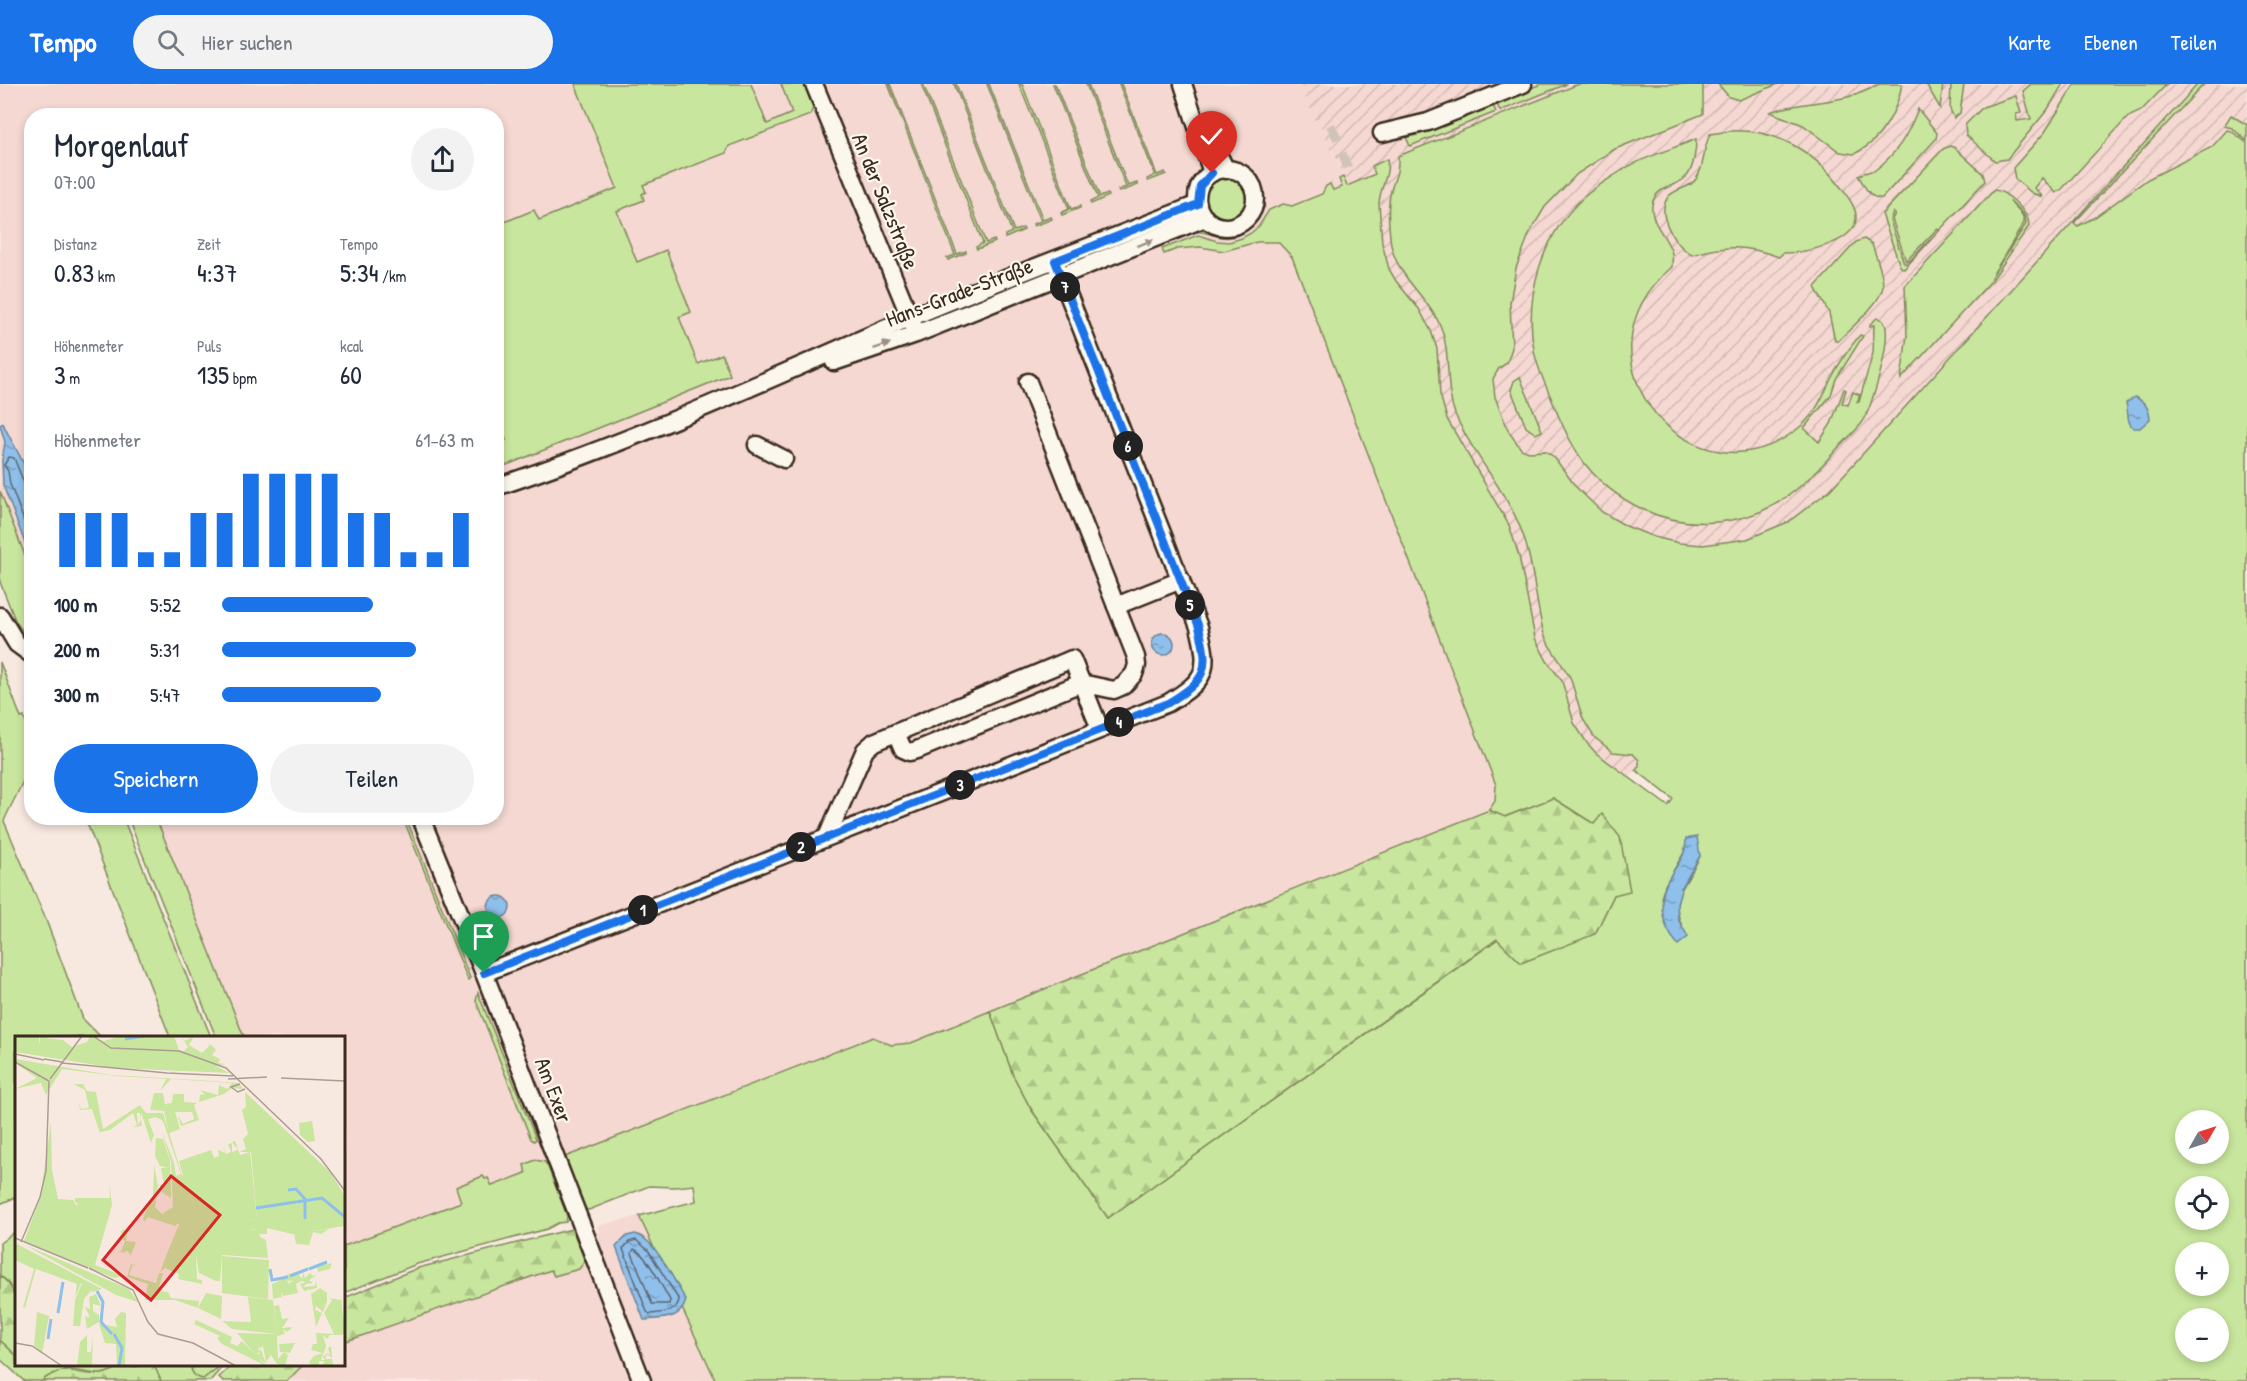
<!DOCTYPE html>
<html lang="de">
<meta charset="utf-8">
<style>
body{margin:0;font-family:"Patrick Hand",sans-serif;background:#f2f2f3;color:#1f2937;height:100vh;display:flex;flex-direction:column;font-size:22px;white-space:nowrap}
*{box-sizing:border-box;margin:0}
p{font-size:20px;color:#747a83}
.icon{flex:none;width:33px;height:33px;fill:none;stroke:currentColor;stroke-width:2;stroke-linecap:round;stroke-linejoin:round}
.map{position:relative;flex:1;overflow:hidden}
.drawer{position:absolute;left:24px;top:24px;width:480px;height:717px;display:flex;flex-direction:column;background:#fff;border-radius:24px;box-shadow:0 3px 9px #0003}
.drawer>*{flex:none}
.needle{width:39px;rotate:51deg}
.fabs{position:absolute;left:2175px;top:1026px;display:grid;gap:12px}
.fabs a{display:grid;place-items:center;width:54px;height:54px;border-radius:50%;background:#fff;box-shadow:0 3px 9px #0003;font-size:30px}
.pin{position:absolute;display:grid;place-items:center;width:51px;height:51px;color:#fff;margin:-62px -26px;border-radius:50% 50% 50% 0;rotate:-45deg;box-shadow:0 0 6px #0007}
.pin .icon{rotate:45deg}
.km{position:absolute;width:30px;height:30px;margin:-15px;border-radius:50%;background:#222;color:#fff;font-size:16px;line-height:30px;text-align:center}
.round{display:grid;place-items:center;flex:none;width:63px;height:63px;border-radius:32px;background:#f2f2f3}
.overview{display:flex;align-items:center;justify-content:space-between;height:102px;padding:0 30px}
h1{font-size:33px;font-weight:600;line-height:45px}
.stats{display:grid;grid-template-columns:repeat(3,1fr);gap:9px;height:102px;padding:6px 30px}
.stats div{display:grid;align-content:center}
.stats b{font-size:26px;font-weight:600}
.stats small{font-size:16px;font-weight:400}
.stats p{font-size:16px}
.chart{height:168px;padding:12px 30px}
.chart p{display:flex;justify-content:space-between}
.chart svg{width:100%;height:108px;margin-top:6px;stroke:#1a73e8;stroke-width:6}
.action{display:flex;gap:12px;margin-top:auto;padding:12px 30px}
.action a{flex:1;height:69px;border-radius:36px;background:#1a73e8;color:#fff;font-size:24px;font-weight:600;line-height:69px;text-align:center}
.action a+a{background:#f2f2f3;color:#1f2937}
ul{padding:0 30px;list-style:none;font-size:20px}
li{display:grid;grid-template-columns:96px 72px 1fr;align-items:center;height:45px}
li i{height:15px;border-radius:8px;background:#1a73e8}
header{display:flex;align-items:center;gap:36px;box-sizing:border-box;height:84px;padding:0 30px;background:#1a73e8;color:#fff}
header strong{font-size:28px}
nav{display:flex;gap:33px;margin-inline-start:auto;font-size:21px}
.search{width:420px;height:54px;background:#f2f2f3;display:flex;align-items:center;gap:15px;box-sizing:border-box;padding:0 21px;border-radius:33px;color:#747a83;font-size:22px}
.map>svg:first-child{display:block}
.built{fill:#f4d8d1}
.industrial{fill:url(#industrial-furrows)}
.grass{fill:#c8e69d;stroke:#82885e;stroke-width:1.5;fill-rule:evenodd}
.forest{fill:url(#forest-firs);stroke:#82885e;stroke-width:1.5}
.water{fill:url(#water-ripples);stroke:#6d8499;stroke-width:1.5}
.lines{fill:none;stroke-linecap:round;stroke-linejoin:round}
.shore{stroke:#5d6670;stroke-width:1.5}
.minor-tunnel{stroke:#d2c3b9;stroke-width:16;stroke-dasharray:16 8;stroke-linecap:butt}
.minor-casing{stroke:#3b2a1e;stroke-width:21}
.minor{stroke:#fbf7ec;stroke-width:16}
.oneway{fill:#9b9085}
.route-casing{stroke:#fff;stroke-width:12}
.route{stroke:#1a73e8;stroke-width:8}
.labels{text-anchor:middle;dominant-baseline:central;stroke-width:4.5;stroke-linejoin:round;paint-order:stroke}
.street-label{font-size:22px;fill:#3b2a1e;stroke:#fbf7ec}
.inset-river{fill:none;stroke:#8fc0eb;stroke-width:3}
.inset-road{fill:none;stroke:#ac9d92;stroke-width:1.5}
.view{fill:#d62828;fill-opacity:0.15;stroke:#d62828;stroke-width:3}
.inset-edge{fill:none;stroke:#3b2a1e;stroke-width:3}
</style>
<header>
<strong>Tempo</strong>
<div class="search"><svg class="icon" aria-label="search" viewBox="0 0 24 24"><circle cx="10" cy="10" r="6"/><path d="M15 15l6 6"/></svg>Hier suchen</div>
<nav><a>Karte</a><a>Ebenen</a><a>Teilen</a></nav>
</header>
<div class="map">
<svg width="2247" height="1297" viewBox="0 0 2247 1297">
<defs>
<pattern id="industrial-furrows" width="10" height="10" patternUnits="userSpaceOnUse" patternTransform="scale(1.5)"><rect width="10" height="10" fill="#f4d8d1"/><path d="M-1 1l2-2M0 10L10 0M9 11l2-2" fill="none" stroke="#d2bab3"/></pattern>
<pattern id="forest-firs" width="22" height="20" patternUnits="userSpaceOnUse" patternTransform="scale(1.5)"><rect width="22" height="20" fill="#c8e69d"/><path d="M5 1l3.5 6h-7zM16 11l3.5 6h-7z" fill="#adc587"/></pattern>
<pattern id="water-ripples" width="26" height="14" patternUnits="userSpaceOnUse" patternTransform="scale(1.5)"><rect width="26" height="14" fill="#8fc0eb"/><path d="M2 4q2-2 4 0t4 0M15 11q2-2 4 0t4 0" fill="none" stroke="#769cbe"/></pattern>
</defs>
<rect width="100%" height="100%" fill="#f8e9e0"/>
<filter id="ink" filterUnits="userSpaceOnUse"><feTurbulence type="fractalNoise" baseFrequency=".0167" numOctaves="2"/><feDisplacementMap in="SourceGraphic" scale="12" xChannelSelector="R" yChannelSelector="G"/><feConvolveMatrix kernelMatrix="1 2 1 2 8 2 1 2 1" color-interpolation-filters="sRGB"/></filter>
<g filter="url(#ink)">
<polygon class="built" points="0,0 1300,0 1316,39 1323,44 1351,113 1553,714 1489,726 911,959 891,961 565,1073 593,1150 600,1148 597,1142 639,1132 723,1297 287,1297 303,1281 344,1280 344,1258 552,1186 554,1192 579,1185 585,1177 548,1083 491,1102 488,1094 485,1095 483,1092 456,1103 461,1118 344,1162 344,954 244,953 156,734 496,734 496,32 32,32 31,487 0,407"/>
<polygon class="industrial" points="1300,0 2247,0 2247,69 1743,546 1594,740 1333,67 1331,67 1323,44 1316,40"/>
<g class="grass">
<polygon points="575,0 751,0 767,40 792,29 781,0 805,0 813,24 810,31 729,62 726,69 643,101 646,108 642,110 644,116 617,127 637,178 666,166 691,228 679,233 698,280 722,270 730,291 497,385 497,360 506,356 496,332 497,141 534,126 539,136 617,104"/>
<polygon points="888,0 890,0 957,170 966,167 966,169 948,176 947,174 955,171"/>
<polygon points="921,0 923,0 986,159 994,156 995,158 977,165 976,163 983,159"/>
<polygon points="954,0 956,0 1014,147 1023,144 1024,146 1005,154 1005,151 1012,148"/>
<polygon points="987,0 989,0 1043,136 1051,133 1052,135 1034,142 1033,140 1041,137"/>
<polygon points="1019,0 1022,0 1071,125 1080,122 1080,124 1062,131 1061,129 1069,125"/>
<polygon points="1053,0 1055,0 1100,113 1108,110 1109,112 1091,120 1090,118 1098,114"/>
<polygon points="1086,0 1088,0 1128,102 1137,99 1138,101 1119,108 1118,106 1126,103"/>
<polygon points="1119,0 1121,0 1157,91 1165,88 1166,90 1148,97 1147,95 1155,91"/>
<polygon points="1541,0 1567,0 1500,27 1496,18"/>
<path d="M1579,0H1703V30L1615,65L1577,90L1545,123L1530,148L1516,184L1510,219L1512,264L1507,279L1499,284L1493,295L1495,313L1509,348L1521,365L1529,368L1545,367L1554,373L1576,403L1602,428L1626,442L1654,453L1679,459L1703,461L1747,455L1788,438L1830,406L2198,0H2204L2074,139L2078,142L2095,133L2148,95L2212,63L2227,46L2231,47L2247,59V1297H716L639,1132L696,1117L694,1101L675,1103L649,1102L589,1126L584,1125L565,1073L873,953L891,961L911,959L990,927L1013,991L1031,1025L1108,1134L1498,855L1595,850L1614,811L1594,740L1553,714L1504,733L1489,726L1495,717L1496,701L1292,173L1278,158H1257L1224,167L1200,163L1177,165L1164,170L1162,165L1198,151L1217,157L1229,158L1242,154L1251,149L1259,142L1269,126L1283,120L1292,122L1322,110L1326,102L1330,100L1333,106L1342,103L1339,95L1343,93L1347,102L1375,90L1372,82L1387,75C1390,91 1380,103 1379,119L1382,159L1389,185L1396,197L1419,225L1431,247L1437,265L1440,310L1447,335L1509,441L1519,472L1535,554L1547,577L1562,597L1574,639L1587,659L1596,669L1668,722L1673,715L1636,686L1639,682V676L1633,670L1613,668L1594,653L1583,635L1570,593L1549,561L1544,550C1534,513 1534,472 1517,436C1500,399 1471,368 1455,330C1444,301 1452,270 1440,241C1427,212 1398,194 1391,161C1389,146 1387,126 1390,111C1393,94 1399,92 1398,72ZM1686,765L1700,772C1684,808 1665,812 1687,853L1661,814L1665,801ZM2186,1036H2218V1070H2186ZM2186,1102H2218V1136H2186ZM2186,1168H2218V1202H2186ZM2186,1234H2218V1268H2186Z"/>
<polygon points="1718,0 1778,0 1739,16 1729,13"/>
<path d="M1879,0H1902C1897,28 1881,58 1854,70L1840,68L1803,41L1770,28C1809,14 1840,23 1879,0Z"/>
<polygon points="1926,0 1943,0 1940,24"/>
<polygon points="1951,0 1964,0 1960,29 1954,34 1950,25"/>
<polygon points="2031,0 2063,0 2048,25 2007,75 1995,77 1966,51 1965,41 1983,23 2016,12 2021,29 2016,30 2017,37 2031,35 2023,7"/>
<polygon points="2075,0 2167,0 2141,27 2128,33 2062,105 2056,109 2042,94 2034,104 2043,113 2032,109 2015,95 2013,84 2045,48"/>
<polygon points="1492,19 1496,28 1410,62 1406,53"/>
<path d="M1918,25L1937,49L1936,55L1882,114C1870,116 1864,101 1858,91L1871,87H1874C1898,69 1908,50 1918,25Z"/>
<polygon points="2231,31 2247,41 2247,57 2232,44 2224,42"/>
<path d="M1730,47C1777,44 1816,69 1843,106C1849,115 1857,124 1856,135C1854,160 1803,169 1783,169L1779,173C1746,161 1725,161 1692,171C1676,163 1654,129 1669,112C1676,104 1690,105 1696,95C1705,83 1703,63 1710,50Z"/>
<path d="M1696,55C1696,65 1694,84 1687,92C1677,104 1655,101 1652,121C1650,139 1667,152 1672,169C1673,173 1672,178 1672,183C1561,277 1698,430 1801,342C1817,328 1823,311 1832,293C1840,278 1849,264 1860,251L1863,252L1836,295L1831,311L1804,344L1819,358L1831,340L1844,305L1846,306L1842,319L1848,321L1853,308L1860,311L1857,318H1859L1873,269L1874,241L1870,242V240L1877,234C1881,235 1882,235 1884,238C1893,254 1872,324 1862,339C1855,348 1845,357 1837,365C1822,382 1807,398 1788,412C1747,442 1688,447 1642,425C1593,401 1573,369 1554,321C1547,303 1537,285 1534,266C1524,211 1542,151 1584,113C1595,103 1609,95 1621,87C1638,75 1675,64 1696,55Z"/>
<path d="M1950,62L1955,64L1983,90L1985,97L1904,185L1900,182L1882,130L1943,65ZM1893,128L1895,130L1892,135L1906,177L1937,145L1939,146L1907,180L1904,179L1890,136Z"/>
<circle cx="1226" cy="115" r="22"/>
<path d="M1994,106C2007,107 2030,129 2029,142L1992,196L1901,295L1907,251L1905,202ZM2010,117C2017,124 2026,129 2026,140L1990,195L2024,139C2025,129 2013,124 2010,117Z"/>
<path d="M1265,122C1256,141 1240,159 1217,152C1206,149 1200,146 1189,149L1201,143C1220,148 1236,155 1252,137C1257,132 1259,127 1265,122Z"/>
<path d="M1864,155L1872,160C1876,173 1883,188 1883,202C1882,218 1850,245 1838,257H1835L1829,229L1815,203L1856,158Z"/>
<polygon points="1520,293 1542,347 1536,350 1526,343 1511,306 1514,297"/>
<polygon points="0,407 31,487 31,553 24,549 16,538 0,498"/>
<path d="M0,578L21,634L24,633C41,679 22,696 4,737L46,836L83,935L101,953L16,954V1113L0,1120Z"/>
<polygon points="85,734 123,734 211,953 170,953"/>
<polygon points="128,734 156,734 244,953 216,953"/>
<polygon points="403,734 406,734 470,894 468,896"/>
<polygon points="478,909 536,1055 534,1057 531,1055 476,917"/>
<polygon points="535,1076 545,1078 548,1083 567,1132 566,1138 558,1139 547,1145 417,1180 344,1209 344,1162 461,1118 456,1103 483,1092 485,1095 488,1094 492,1102 526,1089 524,1081"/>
<polygon points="16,1147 16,1219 8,1198 0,1192 0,1159"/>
<polygon points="0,1256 16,1271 16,1280 142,1281 122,1283 101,1291 67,1285 47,1293 42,1297 24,1297 0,1275"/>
<polygon points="151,1281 190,1281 193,1289 212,1289 221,1281 224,1281 210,1297 161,1297"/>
</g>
<g class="forest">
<polygon points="1553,714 1594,740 1602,730 1620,753 1630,807 1614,811 1595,850 1521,879 1497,855 1108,1134 1031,1025 1013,991 990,927 1489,726 1505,733"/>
<polygon points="572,1145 585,1177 579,1185 554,1192 551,1186 344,1258 344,1214 418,1184"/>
<path d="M0,1192C24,1207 17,1247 16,1271L0,1256Z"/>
<path d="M141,1281H154L161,1297H42C67,1277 75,1293 100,1290C108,1290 115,1284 123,1283C130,1282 135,1284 141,1281Z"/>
<path d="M190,1281V1280L221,1281L203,1295C194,1293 192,1289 190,1281Z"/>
<polygon points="232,1281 232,1280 303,1281 287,1297 223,1297 219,1293"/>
</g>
<g class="water">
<path d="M2135,313C2145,318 2149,324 2150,335L2140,344H2133C2126,337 2129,329 2126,319Z"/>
<path d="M3,339C11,359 29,383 32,404C34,427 32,452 31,475L3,401L2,376L5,358L0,341Z"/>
<circle cx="1163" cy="560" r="11"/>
<path d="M1697,753L1700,772L1682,803L1677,819L1678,835L1688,853L1678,861C1660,840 1656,813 1672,789C1680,777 1686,770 1686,755Z"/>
<circle cx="499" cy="823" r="11"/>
<path d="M635,1150C655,1154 675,1199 686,1216C681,1237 661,1234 644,1236L616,1163L627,1152Z"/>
</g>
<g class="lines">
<g class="shore">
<polyline points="32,402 24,399 14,374 9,373 4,381 8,387 10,400 32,458"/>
<path d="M636,1156L648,1166L679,1216C676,1230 662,1228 650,1230L647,1228L623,1165L629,1158Z"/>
<path d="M634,1165C647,1170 662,1203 670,1216L669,1220H652L632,1169Z"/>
</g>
<g class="minor-tunnel">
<polyline points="1330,50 1338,46"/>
<polyline points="1341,78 1349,75"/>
</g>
<g class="minor-casing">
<g id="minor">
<polyline points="814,0 914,243"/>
<polyline points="1183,0 1212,89"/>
<polyline points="1207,48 1226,86"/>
<polyline points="1382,49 1428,38 1523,0"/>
<circle cx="1226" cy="114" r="29"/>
<polyline points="834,278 916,250 1205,134"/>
<polyline points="1028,298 1116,522 1181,496"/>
<polyline points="757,361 784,375"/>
<path d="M496,403C637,356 772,294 907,235C1003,194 1101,159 1198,120"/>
<polyline points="0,532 17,560 32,571"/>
<polyline points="896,649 903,665 910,668 917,666 1081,599 1114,606 1123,602 1134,590 1137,581 1136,573 1116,522"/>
<polyline points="421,734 484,889 642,1297"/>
<polyline points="827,753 865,666 874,658 1072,575 1100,645"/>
<path d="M484,889L1168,619C1207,595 1210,587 1199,543L1055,177"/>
</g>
</g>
<use href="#minor" class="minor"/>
</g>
<defs><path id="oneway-solid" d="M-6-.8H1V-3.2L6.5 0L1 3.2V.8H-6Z" transform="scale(1.5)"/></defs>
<g class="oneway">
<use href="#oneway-solid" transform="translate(1145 159) rotate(-22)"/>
<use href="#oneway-solid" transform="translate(882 262) rotate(-19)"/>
</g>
</g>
<g class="lines" filter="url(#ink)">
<g class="route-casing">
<path id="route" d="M484,889L1168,619C1207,595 1210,587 1199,543L1055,177L1198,120L1200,102L1212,89"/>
</g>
<use href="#route" class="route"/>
</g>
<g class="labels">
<g class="street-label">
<text transform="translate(886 117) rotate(68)">An der Salzstraße</text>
<text transform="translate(959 208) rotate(-21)">Hans-Grade-Straße</text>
<text transform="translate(554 1006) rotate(69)">Am Exer</text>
</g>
</g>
<g transform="translate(15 952)">
<rect width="330" height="330" fill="#f8e9e0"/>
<path d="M2,0L25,7V0H34L31,2L48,4L57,11L72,6L75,0L89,5L102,1L99,0H159L164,14L169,15L173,11L166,0L170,5L179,0L174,9L187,17L195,9L193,6L201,14L197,19L205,23L203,27L211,28L201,30L215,37L100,32L0,16V12L25,15L0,3ZM0,23L96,39L181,44L224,47L228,53L217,52L209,58L184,66L185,59L190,58L185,54L203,59L204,49L212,53L217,47L156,43L145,55L151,43L101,40L47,33L31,59L26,47L0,53L22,42L0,27ZM59,48H68L72,55L81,56L88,93L125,69L131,77H148L167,139L163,142L168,139L164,125L196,114L199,122L204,120L203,114L210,117L208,110L211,118L216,116L213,108L217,107V116L223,114L217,106L220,105L225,119L235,116L242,183L233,184L236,194H244L245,201L251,204L253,222L207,219L205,245H201L184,237L181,219L182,243L187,244V248L163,243L164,238L150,232L145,236L153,215L164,217L165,194L164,187L160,190L133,181L129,186L128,182L138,160L139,129L143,150L140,171L147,178L158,171L156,126L147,96L159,127L161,140L166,138L148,85L141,81L133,83L139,99L136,107L126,76V84L125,77H122L123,89L126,84L127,90L118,91L122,89L118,77L95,94L85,96L86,100L77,73L65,74L64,67L66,73L74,72L70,54ZM139,57H148L150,68L157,67L158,58H169V66L182,67L179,69L184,84L166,90L163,80L168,88L179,83L177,76H160L165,93L154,97L149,75L135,74ZM36,86L37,134L43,163L58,164L61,169L64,168L60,166V162H95L94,146L97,169L80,229L109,240L99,242L9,205L25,162ZM141,102L148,103L155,124L156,162L148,157L144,149L149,148L146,132H153L145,130L140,120ZM314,193L306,198L298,196L294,209L281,208L279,197ZM107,194H113L111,205L121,206L116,219L111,214L110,217L102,215H106L110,205L105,202ZM0,207L44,230L87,253L76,256L78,251L66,247L60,262L62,248L21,233L10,272L8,271L19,233L0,224ZM10,209L114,253L123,266L101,259ZM313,225L304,230L317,227L315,233L303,236L302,231L283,237L287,243L284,245L257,244ZM116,228L122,230L118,228L114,239L141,247L144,237H148L143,255L153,256L156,262L184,265L185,260L183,272L160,264H130L133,248L112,241ZM81,258L86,270L78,268V275L84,279V286L72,293L70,280L74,282V279L70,271L75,273L74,261ZM233,261L258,264L262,298L217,293L207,285L236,286ZM326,261L330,298H324L330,299H315L312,303L308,299L311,310L306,324H310L308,321L312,317L315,319L313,312L316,310L317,322L312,318L310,323H317L318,330H308L309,325H304V330H297L294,326L299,320L308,317L296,314L298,308H302L301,297L319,298L309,277L317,264L314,262L326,264ZM181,284L217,301L215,307L222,310L227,305L239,317L245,318L244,314H246L251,328L243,322L251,330L207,308L202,302L205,300L179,288Z" fill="#c8e69d"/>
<path d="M0,0H24L25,18L0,12ZM142,0L145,11L107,8L112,4ZM73,8L99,14L101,24L65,25L64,18ZM110,15L161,17L175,21L178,33L176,29L152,28L153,33L187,35L153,34L149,27L111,25ZM230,56L315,136L330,160V190L277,198L252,192V198H244L243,194L233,193V184L242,183L236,116H224L231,113L228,103L233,98L227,74L231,71ZM297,85L300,105L293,106L285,99L284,87ZM165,186L168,190L164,217L153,215ZM191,257L207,260L206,283L183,272ZM22,276L34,280L27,318L19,310Z" fill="#c8e69d"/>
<path d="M106,276L111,277L110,330H102L101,308L90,307L84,288L102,291L100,283Z" fill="#c8e69d"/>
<path d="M207,220L254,224L253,263L207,257ZM288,236L290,242L295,237L299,241V239L301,240L294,244L298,247L291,248L288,251L300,250L301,244L302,252L289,255L285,248L291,246L286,245L281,248L283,257L268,260L266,255L267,261L258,263L257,248L270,242L275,249V246L287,243ZM67,247L79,251L69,263L65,290H58L60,264ZM305,252L312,257V265L308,276L301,270L300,274L307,277L301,291L296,258ZM264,269L267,283L274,282L267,292L278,291L272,296L268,293L270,298L262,300L263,323L269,316H265L264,308L280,307L275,317L269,316L273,319L270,330L262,328L256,319L251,326L248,310L244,313L242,306L244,317H239L222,297L262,298L259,270ZM72,299V316H76L78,301L77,330H62L65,306Z" fill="#c8e69d"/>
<path class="inset-river" d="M110,3L129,0M273,154L281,153L290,163V183M241,172L307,162L330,181M255,233L257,244L273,241M294,233L312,226M275,240L293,233M82,255L88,266L86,286L97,298M43,277L48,246M99,298L107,312L104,330M33,303L36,283"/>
<path class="inset-road" d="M78,0L96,12L164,15L211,32L306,123L330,155M0,18L29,24M29,23L47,26M0,26L34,45M47,27L152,37M152,37L218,40M266,42L330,45M35,43L67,0M213,43L252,41M225,48L216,51L223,56L230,53M0,202L73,232M6,206L25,161L31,135L34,45M74,232L118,254L133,286L143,298L178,307L221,330M0,307L17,310L47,330"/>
<path class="view" d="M156,140L205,179L136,264L88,224Z"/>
<rect width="330" height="330" class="inset-edge"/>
</g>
</svg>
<div class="fabs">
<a><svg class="needle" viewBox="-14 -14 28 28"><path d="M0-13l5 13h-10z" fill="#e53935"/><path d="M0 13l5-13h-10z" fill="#747a83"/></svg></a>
<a><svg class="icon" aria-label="locate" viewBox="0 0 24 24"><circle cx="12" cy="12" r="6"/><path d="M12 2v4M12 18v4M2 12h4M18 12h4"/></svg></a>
<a>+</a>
<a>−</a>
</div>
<div class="pin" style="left:484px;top:889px;background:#1e9e55"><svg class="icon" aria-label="arrive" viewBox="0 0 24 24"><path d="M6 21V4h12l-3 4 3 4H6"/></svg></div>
<div class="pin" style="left:1212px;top:89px;background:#d93025"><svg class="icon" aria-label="check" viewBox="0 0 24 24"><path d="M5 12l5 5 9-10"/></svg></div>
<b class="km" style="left:643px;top:826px">1</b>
<b class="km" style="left:801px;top:763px">2</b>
<b class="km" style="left:960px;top:701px">3</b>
<b class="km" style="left:1119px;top:638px">4</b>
<b class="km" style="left:1190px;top:521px">5</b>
<b class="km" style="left:1128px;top:362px">6</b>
<b class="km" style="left:1065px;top:203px">7</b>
<section class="drawer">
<div class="overview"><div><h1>Morgenlauf</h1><p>07:00</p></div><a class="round"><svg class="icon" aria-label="share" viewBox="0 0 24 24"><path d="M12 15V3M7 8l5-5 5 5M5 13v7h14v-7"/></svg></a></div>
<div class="stats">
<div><p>Distanz</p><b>0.83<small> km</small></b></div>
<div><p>Zeit</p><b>4:37</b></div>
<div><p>Tempo</p><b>5:34<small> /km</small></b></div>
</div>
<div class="stats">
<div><p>Höhenmeter</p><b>3<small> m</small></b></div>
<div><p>Puls</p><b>135<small> bpm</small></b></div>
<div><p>kcal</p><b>60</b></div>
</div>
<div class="chart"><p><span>Höhenmeter</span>61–63 m</p>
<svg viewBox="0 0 160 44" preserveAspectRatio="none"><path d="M5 44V22M15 44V22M25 44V22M35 44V38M45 44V38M55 44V22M65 44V22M75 44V6M85 44V6M95 44V6M105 44V6M115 44V22M125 44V22M135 44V38M145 44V38M155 44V22"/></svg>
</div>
<ul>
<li><b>100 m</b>5:52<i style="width:60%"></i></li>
<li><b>200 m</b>5:31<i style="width:77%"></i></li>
<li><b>300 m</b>5:47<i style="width:63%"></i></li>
</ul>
<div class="action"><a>Speichern</a><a>Teilen</a></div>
</section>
</div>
